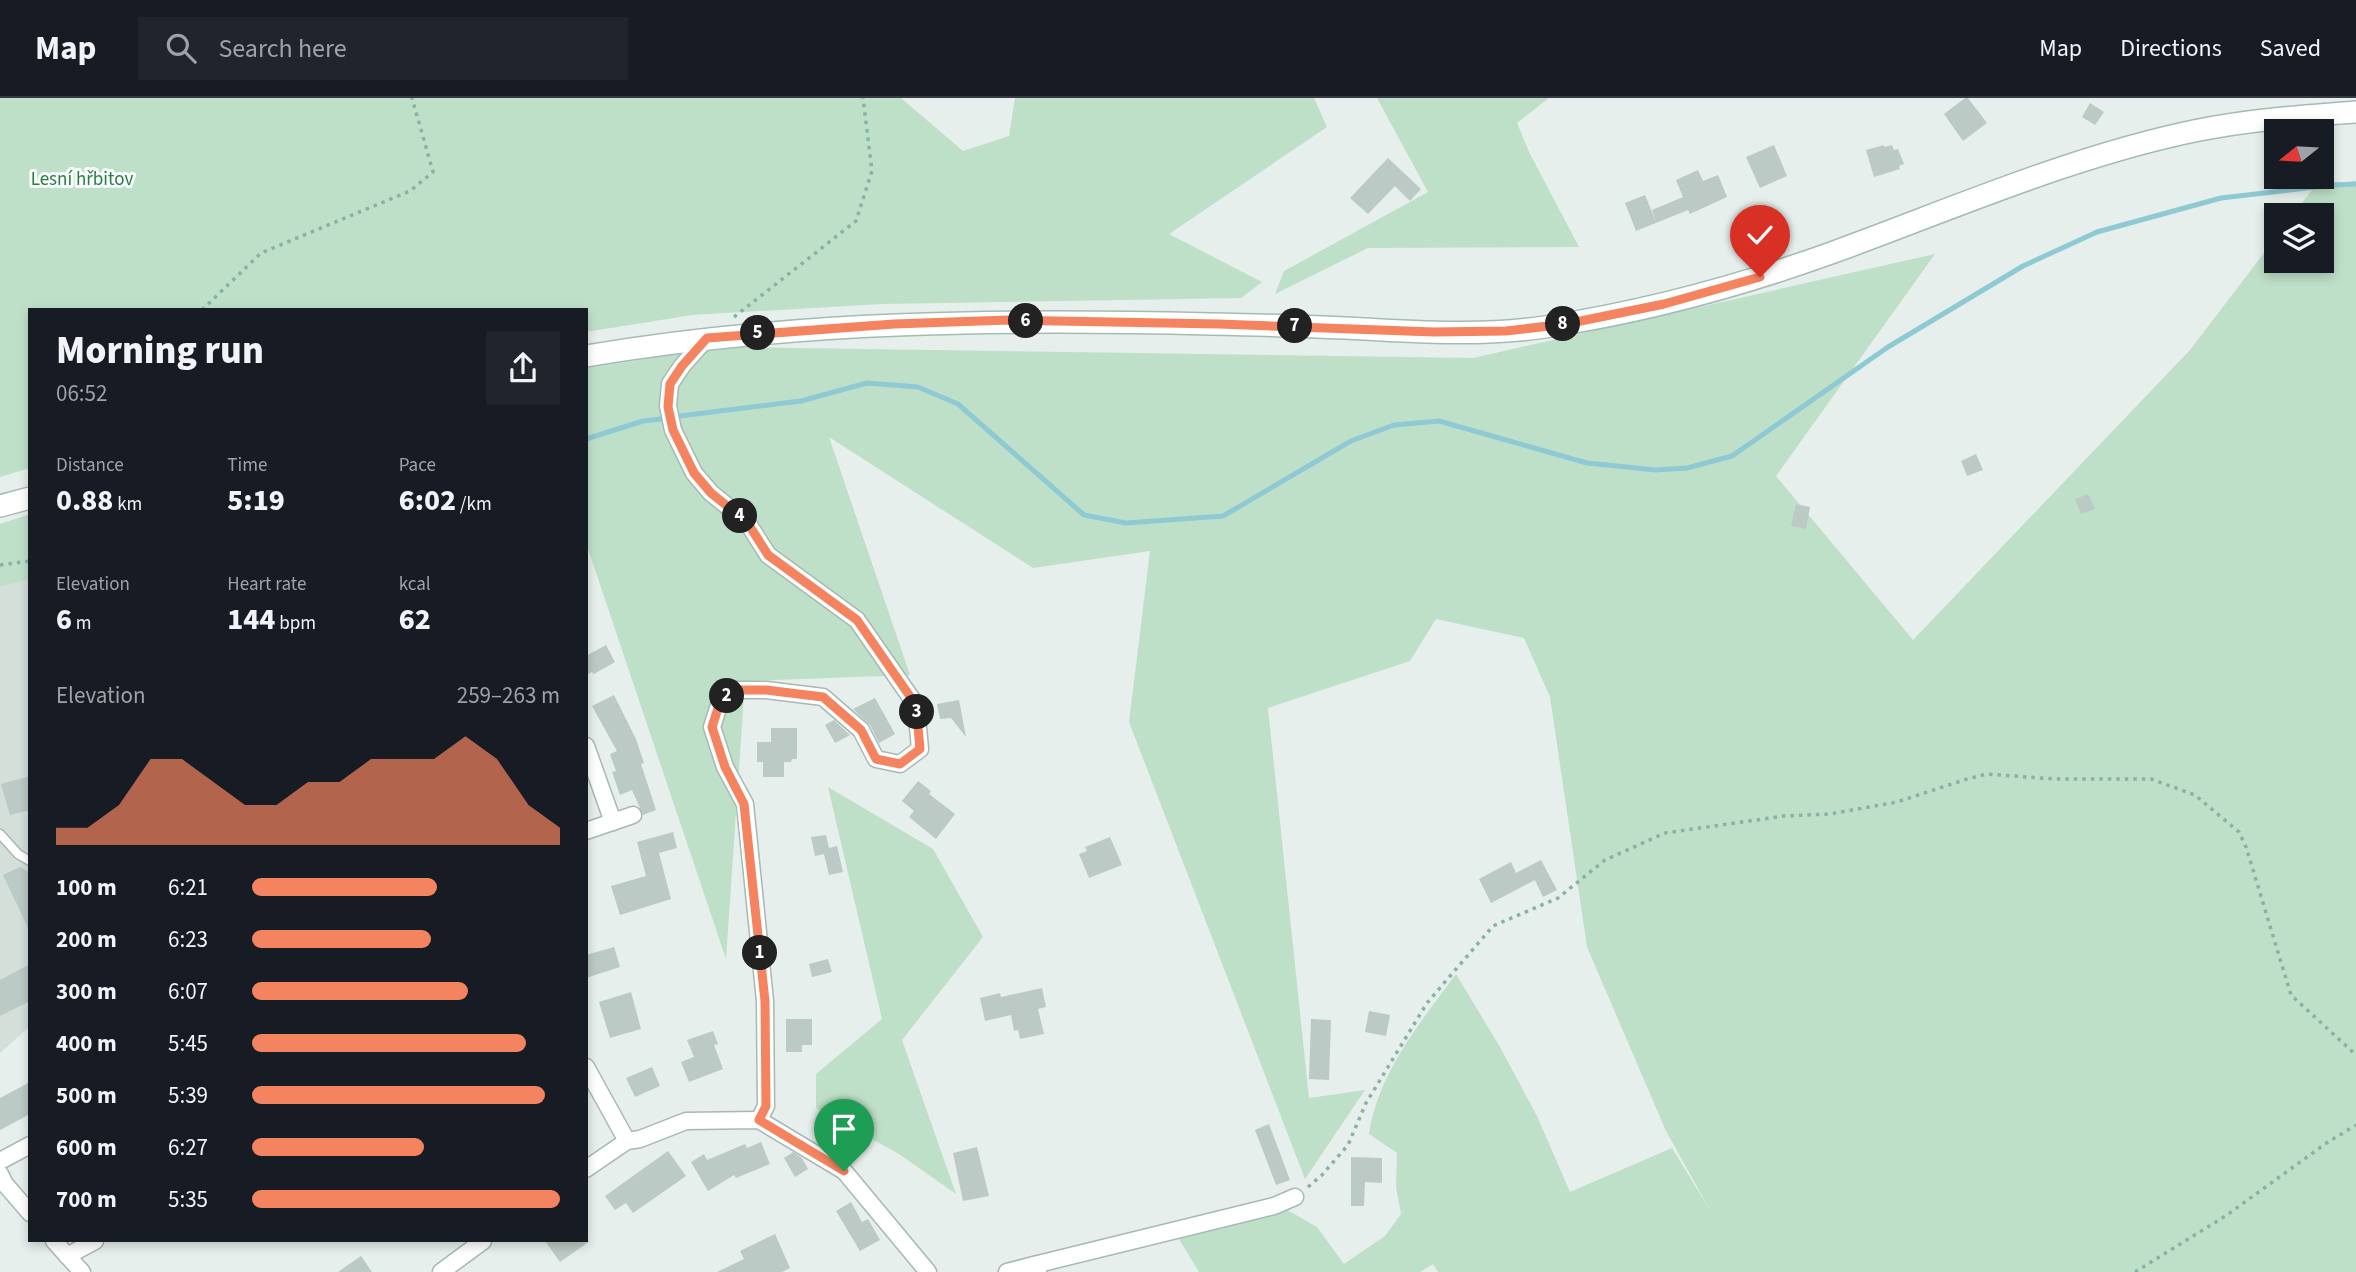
<!DOCTYPE html>
<meta charset="utf-8">
<style>
body{margin:0;font-family:"Source Sans 3",sans-serif;background:#20242c;color:#f1f3f6;height:100vh;display:flex;flex-direction:column;font-size:26px;white-space:nowrap}
*{box-sizing:border-box;margin:0}
p{font-size:23px;color:#9ea1a6}
.icon{flex:none;width:38px;height:38px;fill:none;stroke:currentColor;stroke-width:2;stroke-linecap:round;stroke-linejoin:round}
.map{position:relative;flex:1;overflow:hidden}
.panel{position:absolute;left:28px;top:210px;width:560px;height:934px;display:flex;flex-direction:column;background:#171b24;border-radius:0px;box-shadow:0 4px 10px #0003}
.panel>*{flex:none}
.needle{width:46px;rotate:252deg}
.controls{position:absolute;left:2264px;top:21px;display:grid;gap:14px}
.controls a{display:grid;place-items:center;width:70px;height:70px;border-radius:0px;background:#171b24;box-shadow:0 4px 10px #0003;font-size:35px}
.pin{position:absolute;display:grid;place-items:center;width:60px;height:60px;color:#fff;margin:-72px -30px;border-radius:50% 50% 50% 0;rotate:-45deg;box-shadow:0 0 7px #0007}
.pin .icon{rotate:45deg}
.km{position:absolute;width:35px;height:35px;margin:-18px;border-radius:50%;background:#222;color:#fff;font-size:19px;line-height:35px;text-align:center}
.round{display:grid;place-items:center;flex:none;width:74px;height:74px;border-radius:0px;background:#20242c}
.head{display:flex;align-items:center;justify-content:space-between;height:119px;padding:0 28px}
h1{font-size:38px;font-weight:800;line-height:52px}
.metrics{display:grid;grid-template-columns:repeat(3,1fr);gap:10px;height:119px;padding:7px 28px}
.metrics div{display:grid;align-content:center}
.metrics b{font-size:30px;font-weight:800}
.metrics small{font-size:19px;font-weight:400}
.metrics p{font-size:19px}
.chart{height:196px;padding:14px 28px}
.chart p{display:flex;justify-content:space-between}
.chart svg{width:100%;height:126px;margin-top:7px;fill:#f4845f;opacity:.7}
ul{padding:0 28px;list-style:none;font-size:23px}
li{display:grid;grid-template-columns:112px 84px 1fr;align-items:center;height:52px}
li i{height:18px;border-radius:9px;background:#f4845f}
header{display:flex;align-items:center;gap:42px;box-sizing:border-box;height:98px;padding:0 35px;background:#171b24;border-bottom:2px solid #363941}
header strong{font-size:33px}
nav{display:flex;gap:38px;margin-inline-start:auto;font-size:24px}
.search{width:490px;height:63px;background:#20242c;display:flex;align-items:center;gap:18px;box-sizing:border-box;padding:0 24px;border-radius:0px;color:#9ea1a6;font-size:26px}
.map>svg:first-child{display:block}
.built{fill:#d4dfda}
.green{fill:#bfe0c8}
.lines{fill:none;stroke-linecap:round;stroke-linejoin:round}
.stream{stroke:#8ec9d4;stroke-width:5}
.building{fill:#bbcac4}
.service-casing{stroke:#a8b8b2;stroke-width:11}
.minor-casing{stroke:#a8b8b2;stroke-width:19}
.secondary-casing{stroke:#a4bbb3;stroke-width:24}
.path{stroke:#86b3a5;stroke-width:3.5;stroke-dasharray:3.5 5;stroke-linecap:butt}
.service{stroke:#fff;stroke-width:8}
.minor{stroke:#fff;stroke-width:16}
.secondary{stroke:#fff;stroke-width:21}
.route-casing{stroke:#fff;stroke-width:14}
.route{stroke:#f4845f;stroke-width:9}
.labels{text-anchor:middle;dominant-baseline:central;stroke-width:6;stroke-linejoin:round;paint-order:stroke}
.park-label{font-size:19px;fill:#2d7a4b;stroke:#f7fbf9}
</style>
<header>
<strong>Map</strong>
<div class="search"><svg class="icon" aria-label="search" viewBox="0 0 24 24"><circle cx="10" cy="10" r="6"/><path d="M15 15l6 6"/></svg>Search here</div>
<nav><a>Map</a><a>Directions</a><a>Saved</a></nav>
</header>
<div class="map">
<svg width="2356" height="1174" viewBox="0 0 2356 1174">
<rect width="100%" height="100%" fill="#e6efeb"/>
<polygon class="built" points="30,481 30,928 0,955 0,489"/>
<g class="green">
<polygon points="0,0 901,0 963,53 1009,38 1015,0 1314,0 1327,29 1169,136 1262,184 1241,200 882,206 692,217 586,234 586,212 30,212 30,370 0,379"/>
<polygon points="1377,0 1549,0 1517,25 1530,56 1579,149 1368,150 1275,196 1284,173 1428,94"/>
<path d="M2356,83V1174H1438L1433,1166L1420,1174H1199L1179,1141L1282,1109L1317,1129L1344,1166L1385,1138L1401,1116L1396,1089L1397,1055L1369,1036C1378,975 1420,925 1456,876L1500,949L1537,1018L1570,1094L1672,1050L1710,1112L1666,1033L1587,849L1550,599L1524,540L1436,521L1410,563L1268,610L1309,1000L1365,992L1305,1081L1129,624L1150,453L1033,470L829,339L910,577L745,583L726,861L586,445V270L724,249L1473,260L1935,156L1776,378L1913,542L2190,252L2277,138V163H2322V117H2293L2314,89Z"/>
<polygon points="30,416 30,481 0,489 0,426"/>
<polygon points="828,689 933,751 983,839 902,942 956,1096 899,1056 816,1010 816,976 882,921"/>
</g>
<g class="lines">
<g class="stream">
<polyline points="680,318 801,303 867,285 918,289 958,306 1084,417 1126,425 1223,418 1351,343 1394,327 1439,323 1587,365 1656,372 1687,370 1732,358 1888,249 2023,168 2097,134 2221,100 2332,87 2356,86"/>
<polyline points="586,341 643,323 661,321"/>
</g>
</g>
<g class="building">
<polygon points="1965,0 1968,0 1987,25 1963,43 1944,16"/>
<polygon points="2090,5 2104,14 2095,27 2082,19"/>
<polygon points="1774,47 1787,78 1760,90 1746,59"/>
<polygon points="1884,47 1884,49 1892,47 1894,52 1898,51 1904,66 1899,68 1900,71 1874,79 1866,52"/>
<polygon points="1388,60 1421,91 1410,103 1395,88 1368,116 1350,100"/>
<polygon points="1698,72 1703,83 1718,77 1727,99 1690,116 1688,112 1636,133 1625,105 1645,97 1656,124 1652,112 1683,99 1676,82"/>
<polygon points="1976,356 1983,372 1967,378 1961,363"/>
<polygon points="2088,396 2095,411 2081,416 2075,401"/>
<polygon points="1796,406 1810,409 1806,431 1791,428"/>
<polygon points="606,547 615,564 594,576 592,574 586,577 586,558"/>
<polygon points="614,597 636,641 644,665 641,666 656,712 643,717 632,692 620,697 612,674 616,673 610,656 617,653 592,608"/>
<polygon points="875,600 895,636 879,645 870,627 853,611"/>
<polygon points="959,602 966,639 951,620 940,621 937,606"/>
<polygon points="834,622 850,637 835,645 825,627"/>
<polygon points="771,630 797,630 797,661 792,661 791,664 784,664 784,679 763,679 763,664 757,664 757,644 771,644"/>
<polygon points="30,678 30,712 10,717 1,686"/>
<polygon points="918,683 931,693 929,696 955,716 936,741 909,719 914,713 902,703"/>
<polygon points="673,734 677,750 659,755 671,801 620,817 611,788 646,778 637,744"/>
<polygon points="826,737 829,750 837,748 843,774 829,777 824,756 815,758 811,739"/>
<polygon points="1110,739 1122,767 1089,780 1079,756 1087,753 1085,749"/>
<polygon points="1541,762 1557,792 1543,799 1535,782 1491,805 1479,781 1511,764 1516,775"/>
<polygon points="20,769 30,775 30,834 3,777"/>
<polygon points="614,849 620,869 586,880 586,857"/>
<polygon points="828,861 832,874 812,879 809,866"/>
<polygon points="30,866 30,903 0,918 0,882"/>
<polygon points="1042,890 1046,909 1038,911 1044,936 1020,941 1018,932 1014,933 1011,917 985,923 980,900 1000,895 1001,899"/>
<polygon points="631,894 641,931 610,940 599,904"/>
<polygon points="1369,913 1390,917 1386,938 1365,934"/>
<polygon points="786,921 812,921 812,947 802,947 802,954 786,954"/>
<polygon points="1311,921 1331,922 1329,982 1309,981"/>
<polygon points="713,933 718,946 714,947 723,971 689,984 681,964 694,959 687,942"/>
<polygon points="652,969 660,988 635,999 626,980"/>
<polygon points="30,984 30,1016 0,1032 0,1000"/>
<polygon points="1269,1026 1290,1082 1276,1087 1255,1032"/>
<polygon points="761,1044 770,1066 736,1080 734,1077 708,1093 691,1064 704,1056 707,1062 745,1046 747,1050"/>
<polygon points="977,1049 989,1098 963,1103 953,1055"/>
<polygon points="668,1053 686,1078 633,1115 626,1105 615,1112 605,1098"/>
<polygon points="793,1054 802,1060 808,1071 795,1079 784,1060"/>
<polygon points="1351,1059 1382,1060 1382,1085 1365,1084 1364,1108 1351,1108"/>
<polygon points="851,1104 862,1124 868,1121 880,1142 860,1153 836,1113"/>
<polygon points="775,1136 790,1170 782,1174 717,1174 744,1161 740,1153"/>
<polygon points="545,1143 590,1143 560,1164"/>
<polygon points="361,1158 372,1174 338,1174"/>
</g>
<g class="lines">
<g class="service-casing">
<polyline id="service" points="0,736 18,756 30,763"/>
</g>
<g class="minor-casing">
<g id="minor">
<polyline points="707,240 682,268 670,286 668,308 673,332 694,375 711,395 747,424 768,457 857,522 916,607 920,651 900,666 876,661 861,632 823,599 766,592 737,592 721,601 712,629 725,669 745,706 765,903 766,1008 759,1022"/>
<polyline points="586,648 613,724"/>
<polyline points="586,733 633,717"/>
<polyline points="586,969 627,1043"/>
<polyline points="0,1063 30,1047"/>
<polyline points="586,1071 627,1043 640,1041 686,1023 759,1022 844,1073 928,1174"/>
<polyline points="0,1076 5,1086 30,1115"/>
<polyline points="54,1143 82,1174"/>
<polyline points="67,1158 95,1143"/>
<polyline points="1034,1167 1274,1108 1295,1099"/>
<polyline points="441,1174 483,1143"/>
<polyline points="1007,1174 1034,1167 1038,1174"/>
</g>
</g>
<g class="secondary-casing">
<g id="secondary">
<path d="M586,258C795,223 998,221 1210,226C1261,227 1312,228 1364,231C1424,234 1484,238 1545,229C1643,214 1740,188 1834,154C1952,111 2070,59 2194,33C2247,22 2302,18 2356,14"/>
<polyline points="0,408 30,400"/>
</g>
</g>
<g class="path">
<polyline points="202,212 261,155 410,93 433,74 412,0"/>
<polyline points="734,219 856,123 872,73 863,0"/>
<polyline points="0,467 30,463"/>
<polyline points="1308,1089 1322,1077 1348,1047 1366,1005 1427,905 1493,828 1558,800 1605,762 1665,735 1784,718 1830,716 1897,704 1967,681 1987,676 2055,681 2151,681 2195,697 2239,734 2246,749 2291,897 2356,957"/>
<polyline points="2135,1174 2227,1117 2325,1046 2356,1027"/>
</g>
<use href="#service" class="service"/>
<use href="#minor" class="minor"/>
<use href="#secondary" class="secondary"/>
</g>
<g class="lines">
<g class="route-casing">
<polyline id="route" points="844,1073 759,1022 766,1008 765,903 744,706 725,669 712,629 721,601 737,592 766,592 823,599 861,632 876,661 900,666 920,651 916,607 857,522 768,457 747,424 711,395 694,375 673,332 668,309 670,286 682,268 707,240 894,226 1008,222 1219,226 1434,234 1506,233 1566,226 1664,206 1760,179"/>
</g>
<use href="#route" class="route"/>
</g>
<g class="labels">
<g class="park-label">
<text x="82" y="81">Lesní hřbitov</text>
</g>
</g>
</svg>
<div class="controls">
<a><svg class="needle" viewBox="-14 -14 28 28"><path d="M0-13l5 13h-10z" fill="#e53935"/><path d="M0 13l5-13h-10z" fill="#9ea1a6"/></svg></a>
<a><svg class="icon" aria-label="layers" viewBox="0 0 24 24"><path d="M12 4l9 5-9 5-9-5zM3 14l9 5 9-5"/></svg></a>
</div>
<div class="pin" style="left:844px;top:1073px;background:#1e9e55"><svg class="icon" aria-label="arrive" viewBox="0 0 24 24"><path d="M6 21V4h12l-3 4 3 4H6"/></svg></div>
<div class="pin" style="left:1760px;top:179px;background:#d93025"><svg class="icon" aria-label="check" viewBox="0 0 24 24"><path d="M5 12l5 5 9-10"/></svg></div>
<b class="km" style="left:760px;top:855px">1</b>
<b class="km" style="left:727px;top:598px">2</b>
<b class="km" style="left:917px;top:614px">3</b>
<b class="km" style="left:740px;top:418px">4</b>
<b class="km" style="left:758px;top:235px">5</b>
<b class="km" style="left:1026px;top:223px">6</b>
<b class="km" style="left:1295px;top:228px">7</b>
<b class="km" style="left:1563px;top:226px">8</b>
<section class="panel">
<div class="head"><div><h1>Morning run</h1><p>06:52</p></div><a class="round"><svg class="icon" aria-label="share" viewBox="0 0 24 24"><path d="M12 15V3M7 8l5-5 5 5M5 13v7h14v-7"/></svg></a></div>
<div class="metrics">
<div><p>Distance</p><b>0.88<small> km</small></b></div>
<div><p>Time</p><b>5:19</b></div>
<div><p>Pace</p><b>6:02<small> /km</small></b></div>
</div>
<div class="metrics">
<div><p>Elevation</p><b>6<small> m</small></b></div>
<div><p>Heart rate</p><b>144<small> bpm</small></b></div>
<div><p>kcal</p><b>62</b></div>
</div>
<div class="chart"><p><span>Elevation</span>259–263 m</p>
<svg viewBox="0 0 160 44" preserveAspectRatio="none"><path d="M0 44V38L10 38L20 30L30 14L40 14L50 22L60 30L70 30L80 22L90 22L100 14L110 14L120 14L130 6L140 14L150 30L160 38V44z"/></svg>
</div>
<ul>
<li><b>100 m</b>6:21<i style="width:60%"></i></li>
<li><b>200 m</b>6:23<i style="width:58%"></i></li>
<li><b>300 m</b>6:07<i style="width:70%"></i></li>
<li><b>400 m</b>5:45<i style="width:89%"></i></li>
<li><b>500 m</b>5:39<i style="width:95%"></i></li>
<li><b>600 m</b>6:27<i style="width:56%"></i></li>
<li><b>700 m</b>5:35<i style="width:100%"></i></li>
</ul>
</section>
</div>
